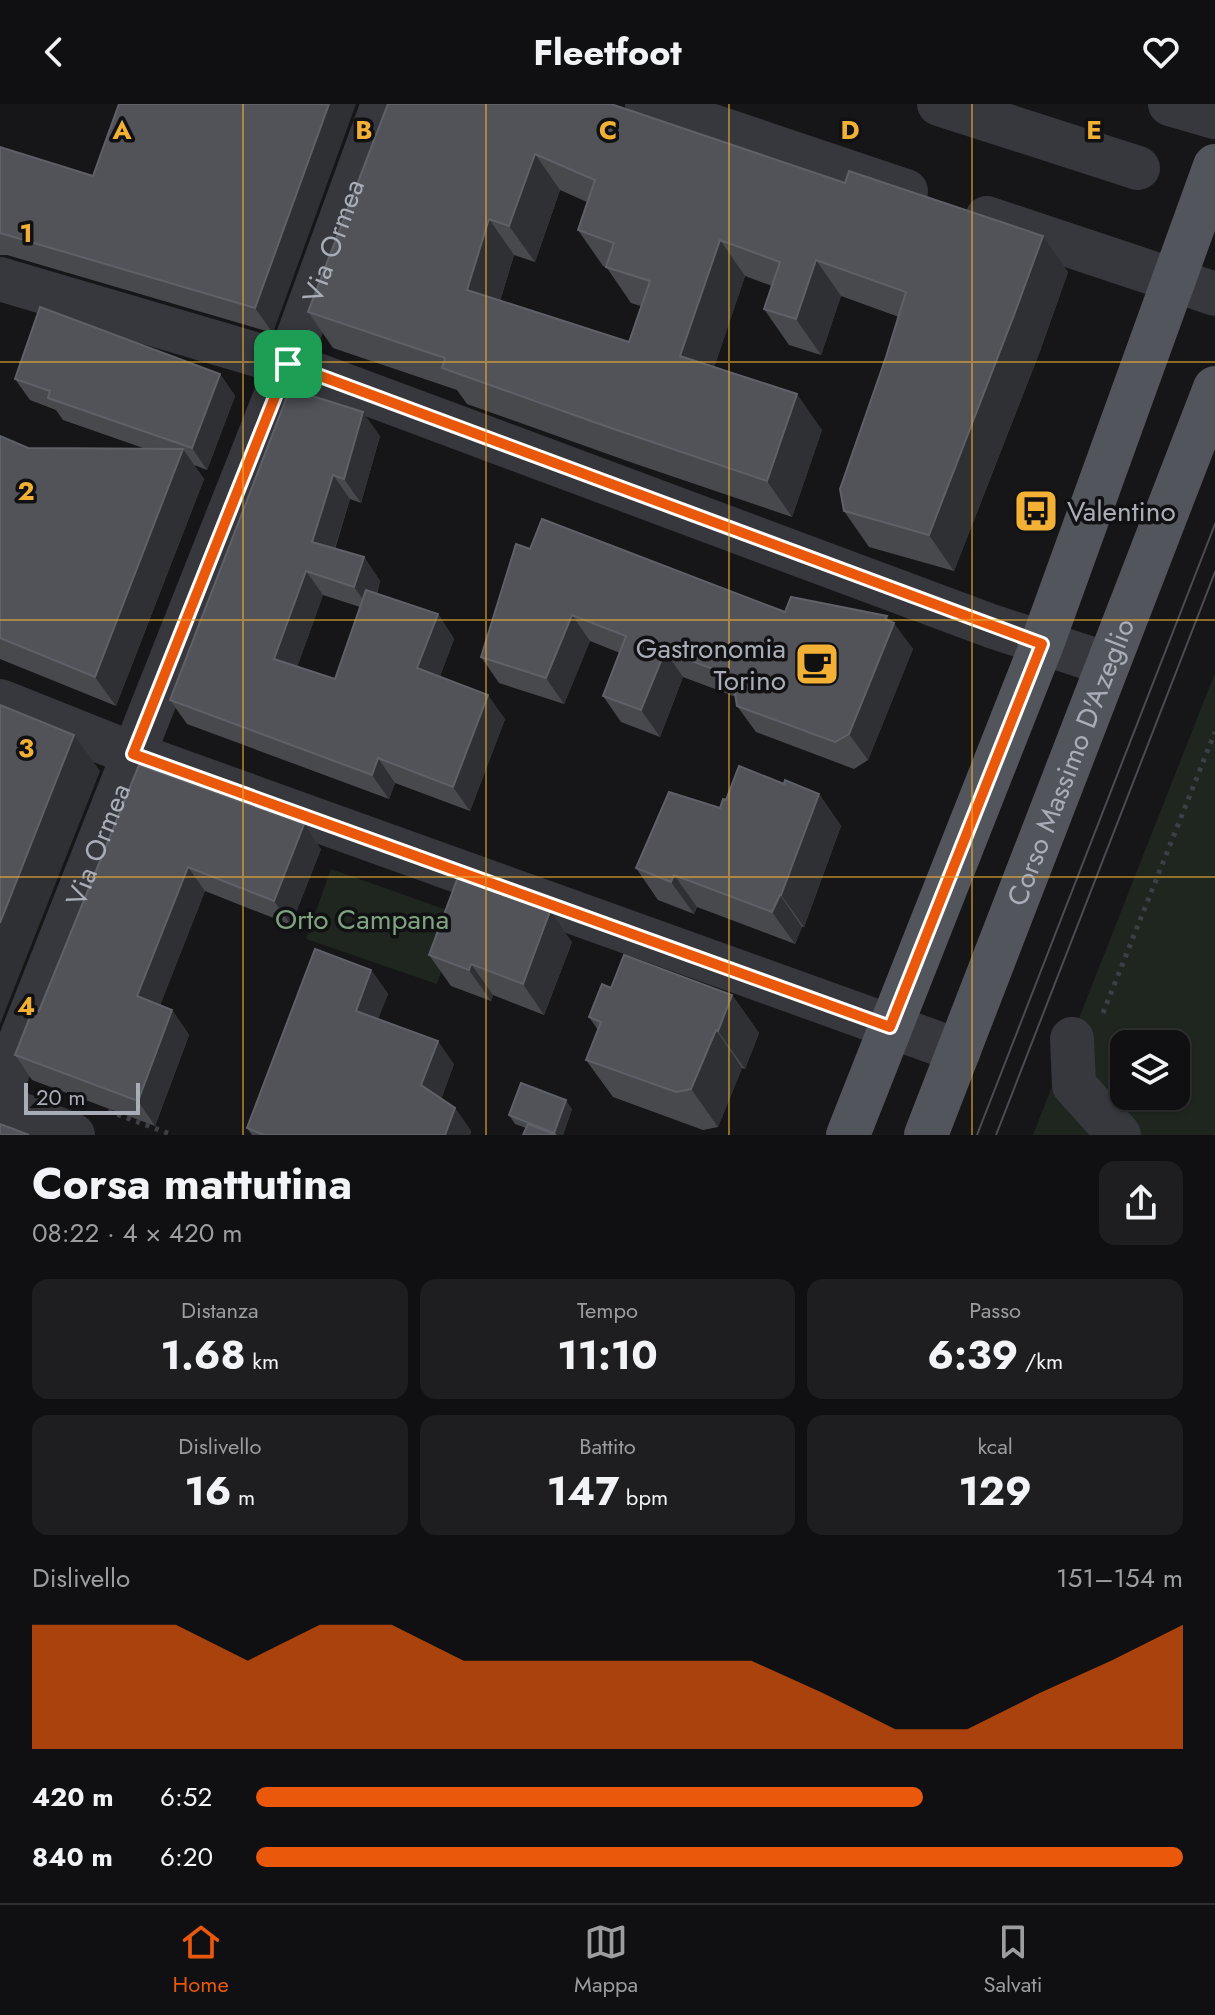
<!DOCTYPE html>
<html lang="it">
<meta charset="utf-8">
<style>
body{margin:0;font-family:Jost,sans-serif;background:#1e1e20;color:#f1f3f6;height:100vh;display:flex;flex-direction:column;font-size:30px;white-space:nowrap}
*{box-sizing:border-box;margin:0}
p{font-size:26px;color:#9c9d9f}
.icon{flex:none;width:44px;height:44px;fill:none;stroke:currentColor;stroke-width:2;stroke-linecap:round;stroke-linejoin:round}
.map{position:relative;height:1031px;overflow:hidden}
.sheet{display:flex;flex-direction:column;background:#101012;flex:1}
.sheet>*{flex:none}
.buttons{position:absolute;left:1110px;top:926px;display:grid;gap:16px}
.buttons a{display:grid;place-items:center;width:80px;height:80px;border-radius:16px;background:#101012;box-shadow:0 2px 6px #0004,0 0 0 2px #303032;font-size:40px}
.scale{position:absolute;left:24px;bottom:20px;width:116px;box-sizing:border-box;padding-left:8px;border:4px solid #a8adb8;border-top:0;font-size:22px;line-height:28px;white-space:nowrap;color:#a8adb8;-webkit-text-stroke:6px #111113;paint-order:stroke}
.pin{position:absolute;display:grid;place-items:center;width:68px;height:68px;color:#fff;margin:-34px;border-radius:16px;box-shadow:0 4px 12px #0006}
.round{display:grid;place-items:center;flex:none;width:84px;height:84px;border-radius:16px;background:#1e1e20}
.overview{display:flex;align-items:center;justify-content:space-between;height:136px;padding:0 32px}
h1{font-size:44px;font-weight:700;line-height:60px}
.figures{display:grid;grid-template-columns:repeat(3,1fr);gap:12px;height:136px;padding:8px 32px}
.figures div{display:grid;align-content:center;border-radius:16px;background:#1e1e20;text-align:center}
.figures b{font-size:40px;font-weight:700}
.figures small{font-size:22px;font-weight:400}
.figures p{font-size:22px}
.chart{height:224px;padding:16px 32px}
.chart p{display:flex;justify-content:space-between}
.chart svg{width:100%;height:144px;margin-top:8px;fill:#ea580c;opacity:.7}
ul{padding:0 32px;list-style:none;font-size:26px}
li{display:grid;grid-template-columns:128px 96px 1fr;align-items:center;height:60px}
li i{height:20px;border-radius:10px;background:#ea580c}
header{display:flex;justify-content:space-between;align-items:center;height:104px;padding:0 32px;background:#101012;font-size:36px;font-weight:700}
.dock{display:flex;justify-content:space-around;align-items:center;height:112px;border-top:2px solid #303032;background:#101012;font-size:22px;color:#9c9d9f}
.dock a{display:grid;justify-items:center;gap:4px}
.dock .current{color:#ea580c}
.map>svg:first-child{display:block}
.green{fill:#1e261f;fill-rule:evenodd}
.lines{fill:none;stroke-linecap:round;stroke-linejoin:round}
.path{stroke:#3d3f44;stroke-width:5;stroke-dasharray:4 6;stroke-linecap:butt}
.street{stroke:#37383d;stroke-width:44}
.primary{stroke:#53555c;stroke-width:44}
.tram{stroke:#4a4c52;stroke-width:2}
.wall{fill:#47494d;fill-rule:evenodd}
.shaded-wall{fill:#2f3033}
.building{fill:#525359;stroke:#5f6168;stroke-width:2;fill-rule:evenodd}
.route-casing{stroke:#fff;stroke-width:16}
.route{stroke:#ea580c;stroke-width:10}
.grid{fill:none;stroke:#f2b134;stroke-width:2;stroke-opacity:0.55}
.labels{text-anchor:middle;dominant-baseline:central;stroke-width:7;stroke-linejoin:round;paint-order:stroke}
.street-label{font-size:28px;fill:#a8adb8;stroke:#111113}
.poi-label{font-size:28px;fill:#a8adb8;stroke:#111113;text-anchor:start}
.park-label{font-size:28px;fill:#7fa381;stroke:#111113}
.grid-label{font-size:26px;text-anchor:middle;font-weight:bold;fill:#f2b134;stroke:#111113;stroke-width:7;stroke-linejoin:round;paint-order:stroke}
</style>
<header><svg class="icon" aria-label="back" viewBox="0 0 24 24"><path d="M15 5l-7 7 7 7"/></svg>Fleetfoot<svg class="icon" aria-label="heart" viewBox="0 0 24 24"><path d="M12 20l-8-8c-3-5 5-10 8-4 3-6 11-1 8 4z"/></svg></header>
<div class="map">
<svg width="1215" height="1031" viewBox="0 0 1215 1031">
<rect width="100%" height="100%" fill="#161618"/>
<g class="green">
<path d="M1215,569V1031H1033ZM1124,940H1176V992H1124Z"/>
<polygon points="331,765 461,811 437,880 306,835"/>
</g>
<g class="lines">
<g class="path">
<polyline points="1103,909 1215,628"/>
<polyline points="108,1007 173,1031"/>
</g>
<g class="street">
<polyline points="647,0 906,87"/>
<polyline points="939,0 1138,64"/>
<polyline points="1170,0 1215,13"/>
<polyline points="987,114 1215,190"/>
<polyline points="0,175 288,260 991,522 1107,560"/>
<polyline points="0,597 133,650 959,947"/>
<polyline points="1072,935 1074,981 1119,1031"/>
<path id="s1" d="M0,988L288,260L383,0"/>
<polyline points="0,1002 73,1031"/>
</g>
<g class="primary">
<polyline points="848,1031 1042,540 1215,62"/>
<path id="s2" d="M926,1031L1215,284"/>
</g>
<g class="tram">
<polyline points="977,1031 1215,420"/>
<polyline points="996,1031 1215,468"/>
</g>
</g>
<g class="wall">
<polygon points="119,0 273,229 7,151 0,151 0,43 93,72"/>
<path d="M388,0L1068,168L1040,247L954,467L869,443L844,407L899,213L841,192L821,251L789,241L764,205L772,182L745,172L714,263L822,326L792,413L633,359L467,300L457,286L333,244L308,208ZM560,86L587,98L578,126L603,162L607,164L631,199L641,202L629,238L500,197L514,151L535,158Z"/>
<polygon points="220,270 235,292 207,366 194,361 204,375 116,602 0,555 0,332 28,344 146,345 63,316 56,306 30,296 15,275"/>
<path d="M290,285L380,332L361,399L350,395L335,445L364,453L380,477L377,490L438,510L454,535L440,572L505,615L470,707L395,679L389,695L187,620L170,596ZM323,491L360,503L335,575L297,563Z"/>
<polygon points="530,445 785,508 891,518 913,545 868,656 854,665 756,628 737,602 736,593 683,573 660,633 621,618 603,592 620,549 590,537 564,600 499,579 481,553"/>
<polygon points="139,661 321,745 291,821 205,787 160,901 172,906 189,931 155,1022 32,976 15,951 39,907"/>
<polygon points="784,680 819,690 841,722 804,823 802,823 795,840 697,803 694,810 658,796 636,764 720,704 726,696"/>
<polygon points="572,838 544,911 493,891 491,897 451,882 429,851"/>
<polygon points="371,866 388,890 378,915 454,960 441,995 455,1004 471,1027 470,1031 252,1031 247,1024"/>
<polygon points="611,884 732,891 759,929 745,965 742,964 718,1023 703,1026 613,993 586,956 598,926 589,913"/>
<polygon points="572,1005 563,1031 523,1031 526,1024 515,1020 509,1011"/>
</g>
<g class="shaded-wall">
<polygon points="329,0 356,0 273,229 255,204"/>
<polygon points="535,50 560,86 535,158 509,122"/>
<polygon points="489,115 514,151 492,222 467,186"/>
<polygon points="1043,132 1068,168 1040,247 954,467 929,431"/>
<polygon points="720,136 745,172 706,288 680,252"/>
<polygon points="816,156 841,192 821,251 796,215"/>
<polygon points="220,270 235,292 207,366 192,344"/>
<polygon points="797,290 822,326 792,413 767,377"/>
<polygon points="363,308 380,332 361,399 344,375"/>
<polygon points="183,345 204,375 116,602 95,573"/>
<polygon points="333,371 350,395 329,462 312,438"/>
<polygon points="364,453 380,477 371,507 354,483"/>
<polygon points="306,467 323,491 291,580 274,555"/>
<polygon points="438,510 454,535 434,588 417,564"/>
<polygon points="572,511 590,537 564,600 546,574"/>
<polygon points="887,512 893,522 894,519 913,545 868,656 849,630"/>
<polygon points="665,547 683,573 660,633 641,606"/>
<polygon points="488,591 505,615 470,707 453,683"/>
<polygon points="74,631 100,667 0,920 0,819"/>
<polygon points="378,654 395,679 389,695 372,671"/>
<polygon points="819,690 841,722 804,823 781,791"/>
<polygon points="304,720 321,745 291,821 274,797"/>
<polygon points="188,763 205,787 154,917 137,892"/>
<polygon points="674,771 697,803 694,810 671,778"/>
<polygon points="780,791 802,823 795,840 772,808"/>
<polygon points="550,807 572,838 544,911 523,880"/>
<polygon points="471,860 493,891 491,897 469,866"/>
<polygon points="371,866 388,890 372,930 356,907"/>
<polygon points="732,891 759,929 745,965 718,927"/>
<polygon points="172,906 189,931 155,1022 138,997"/>
<polygon points="716,926 742,964 718,1023 691,985"/>
<polygon points="438,937 454,960 438,1004 421,981"/>
<polygon points="566,996 572,1005 563,1031 556,1031 554,1029"/>
<polygon points="455,1004 471,1027 470,1031 445,1031"/>
</g>
<g class="building">
<polygon points="119,0 329,0 255,204 0,129 0,43 93,72"/>
<path d="M388,0H611L845,79L849,67L1043,132L1014,211L929,431L844,407L840,385L886,253L906,188L816,156L796,215L764,205L780,158L720,136L680,252L797,290L767,377L608,323L442,264L445,254L308,208ZM535,50L595,76L578,126L614,139L606,163L650,177L629,238L467,186L489,115L509,122Z"/>
<polygon points="40,203 220,270 192,344 48,294 50,287 15,275"/>
<polygon points="290,285 363,308 344,375 333,371 312,438 364,453 354,483 306,467 274,555 335,575 366,486 438,510 417,564 488,591 453,683 378,654 372,671 170,596"/>
<polygon points="0,332 28,344 183,345 95,573 0,534"/>
<polygon points="542,415 785,508 791,493 887,512 885,515 894,519 849,630 835,638 737,602 734,583 724,569 665,547 641,606 603,592 626,532 572,511 546,574 481,553 516,440 530,445"/>
<polygon points="0,601 74,631 0,819"/>
<polygon points="139,661 304,720 274,797 188,763 137,892 172,906 138,997 15,951 33,905 39,907"/>
<polygon points="739,662 784,680 785,676 819,690 781,791 780,791 772,808 674,771 671,778 636,764 669,688 720,704 723,695 726,696"/>
<polygon points="458,773 550,807 523,880 471,860 469,866 429,851"/>
<polygon points="315,845 371,866 356,907 438,937 421,981 455,1004 445,1031 264,1031 247,1024"/>
<polygon points="624,851 732,891 718,927 716,926 691,985 676,988 586,956 601,918 589,913 602,880 611,884"/>
<polygon points="521,979 566,996 554,1029 509,1011"/>
<polygon points="0,1020 29,1031 0,1031"/>
<polygon points="528,1020 556,1031 523,1031"/>
</g>
<g class="lines">
<g class="route-casing">
<polygon id="route" points="288,260 1042,540 890,923 133,650"/>
</g>
<use href="#route" class="route"/>
</g>
<path class="grid" d="M243,0V1031M486,0V1031M729,0V1031M972,0V1031M0,258H1215M0,516H1215M0,773H1215"/>
<defs>
<g id="bus-square" transform="scale(2.3)"><rect x="-9" y="-9" width="18" height="18" rx="4" fill="#f2b134" stroke="#111113"/><path d="M-5-6H5V4H4V6H2V4H-2V6H-4V4H-5ZM-3.5-4V0h7V-4ZM-3.5 1.2v1.5H-2V1.2ZM2 1.2v1.5H3.5V1.2Z" fill="#111"/></g>
<g id="cafe-square" transform="scale(2.3)"><rect x="-9" y="-9" width="18" height="18" rx="4" fill="#f2b134" stroke="#111113"/><path d="M-5.5-4.5H6V0H3Q3 3.5 0 3.5H-2.5Q-5.5 3.5-5.5 0ZM3-3.2v2h1.7v-2ZM-6 4.5H4V6H-6Z" fill="#111"/></g>
</defs>
<g fill-rule="evenodd">
<use href="#bus-square" x="1036" y="407"/>
<use href="#cafe-square" x="817" y="560"/>
</g>
<g class="labels">
<g class="street-label">
<text stroke="none"><textPath href="#s1" startOffset="914">Via Ormea</textPath></text>
<text stroke="none"><textPath href="#s2" startOffset="400">Corso Massimo D'Azeglio</textPath></text>
<text stroke="none"><textPath href="#s1" startOffset="266">Via Ormea</textPath></text>
</g>
<g class="poi-label">
<text x="1067" y="407">Valentino</text>
<text x="786" y="544" text-anchor="end">Gastronomia<tspan x="786" dy="32">Torino</tspan></text>
</g>
<g class="park-label">
<text x="362" y="815">Orto Campana</text>
</g>
</g>
<g class="grid-label">
<text x="122" y="35">A</text>
<text x="364" y="35">B</text>
<text x="608" y="35">C</text>
<text x="850" y="35">D</text>
<text x="1094" y="35">E</text>
<text x="26" y="138">1</text>
<text x="26" y="396">2</text>
<text x="26" y="653">3</text>
<text x="26" y="911">4</text>
</g>
</svg>
<div class="buttons">
<a><svg class="icon" aria-label="layers" viewBox="0 0 24 24"><path d="M12 4l9 5-9 5-9-5zM3 14l9 5 9-5"/></svg></a>
</div>
<div class="scale">20 m</div>
<div class="pin" style="left:288px;top:260px;background:#1e9e55"><svg class="icon" aria-label="arrive" viewBox="0 0 24 24"><path d="M6 21V4h12l-3 4 3 4H6"/></svg></div>
</div>
<section class="sheet">
<div class="overview"><div><h1>Corsa mattutina</h1><p>08:22 · 4 × 420 m</p></div><a class="round"><svg class="icon" aria-label="share" viewBox="0 0 24 24"><path d="M12 15V3M7 8l5-5 5 5M5 13v7h14v-7"/></svg></a></div>
<div class="figures">
<div><p>Distanza</p><b>1.68<small> km</small></b></div>
<div><p>Tempo</p><b>11:10</b></div>
<div><p>Passo</p><b>6:39<small> /km</small></b></div>
</div>
<div class="figures">
<div><p>Dislivello</p><b>16<small> m</small></b></div>
<div><p>Battito</p><b>147<small> bpm</small></b></div>
<div><p>kcal</p><b>129</b></div>
</div>
<div class="chart"><p><span>Dislivello</span>151–154 m</p>
<svg viewBox="0 0 160 44" preserveAspectRatio="none"><path d="M0 44V6L10 6L20 6L30 17L40 6L50 6L60 17L70 17L80 17L90 17L100 17L110 27L120 38L130 38L140 27L150 17L160 6V44z"/></svg>
</div>
<ul>
<li><b>420 m</b>6:52<i style="width:72%"></i></li>
<li><b>840 m</b>6:20<i style="width:100%"></i></li>
</ul>
</section>
<nav class="dock">
<a class="current"><svg class="icon" aria-label="home" viewBox="0 0 24 24"><path d="M3 11l9-7 9 7M6 9v11h12V9"/></svg>Home</a>
<a><svg class="icon" aria-label="map" viewBox="0 0 24 24"><path d="M3 6l6-2 6 2 6-2v14l-6 2-6-2-6 2zM9 4v14M15 6v14"/></svg>Mappa</a>
<a><svg class="icon" aria-label="saved" viewBox="0 0 24 24"><path d="M7 4h10v16l-5-4-5 4z"/></svg>Salvati</a>
</nav>
